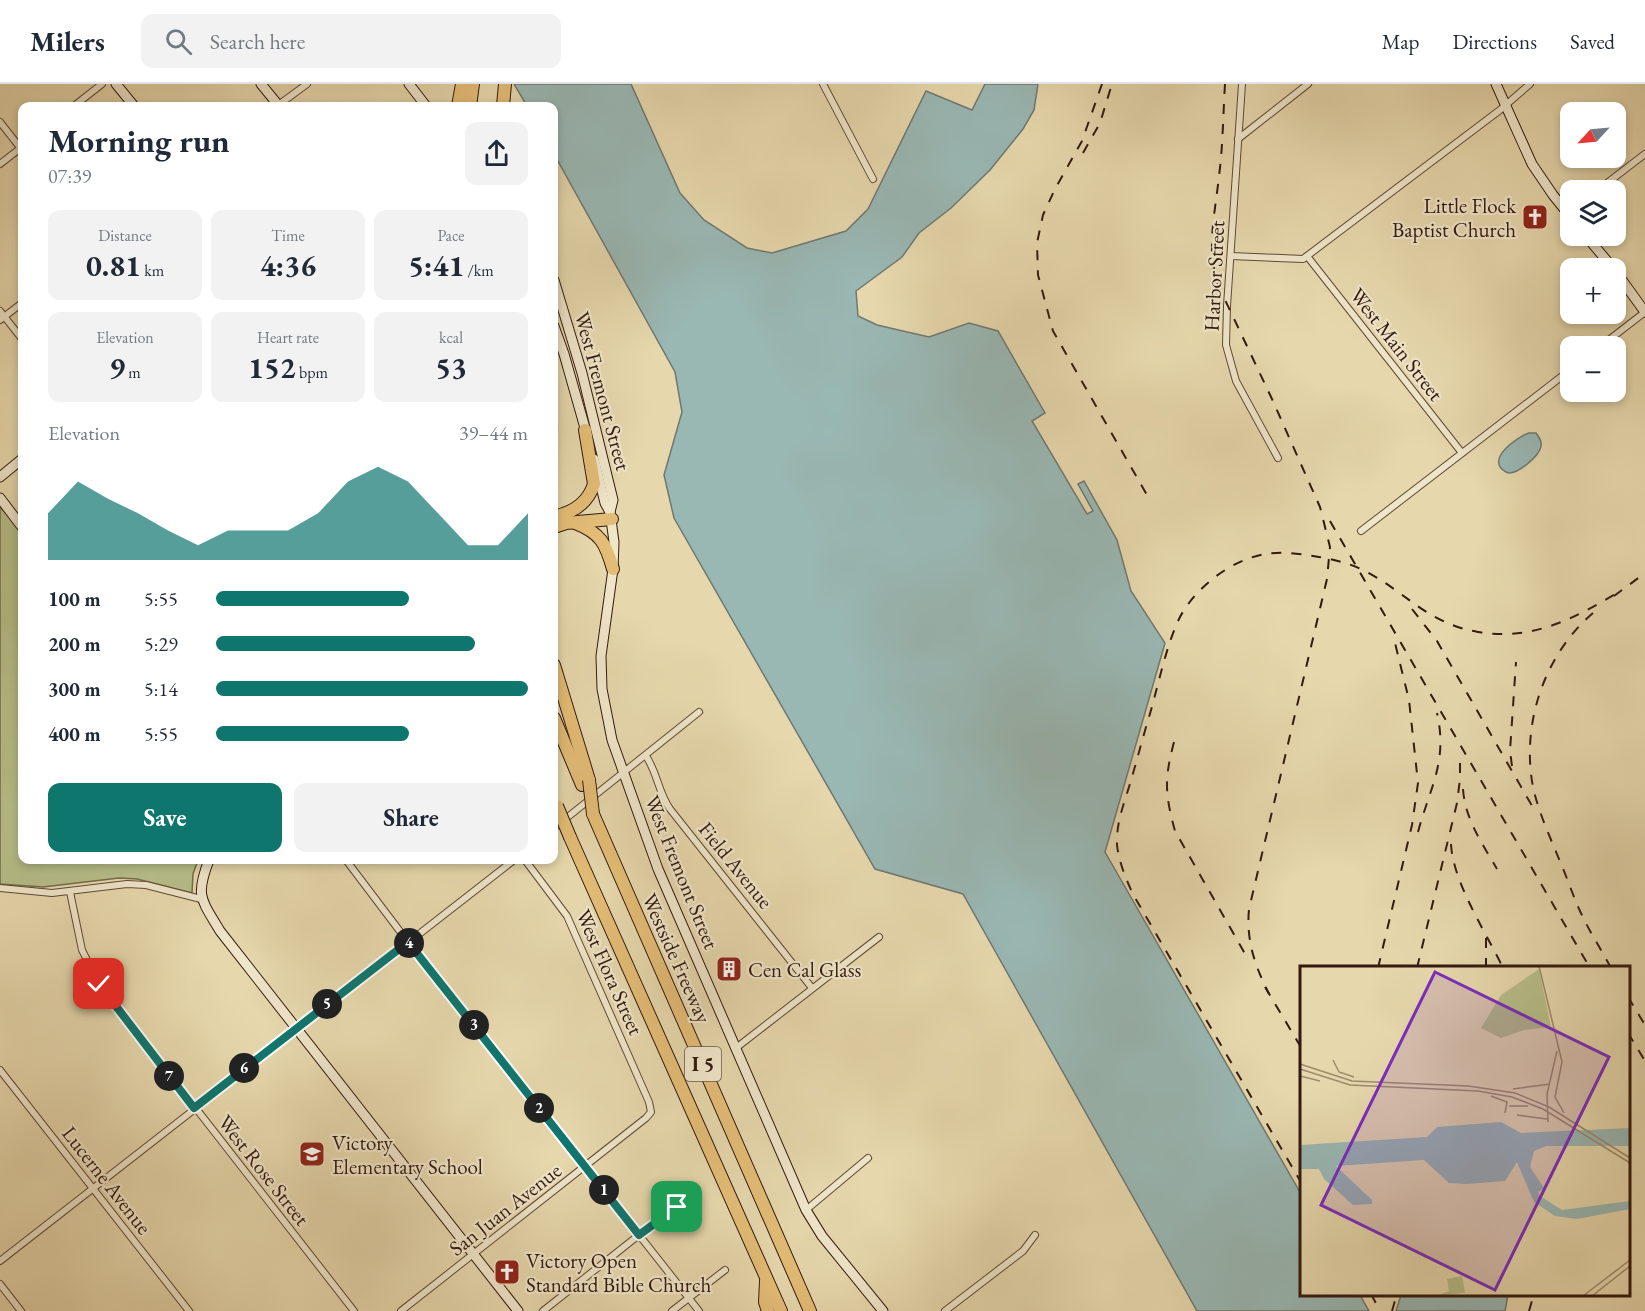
<!DOCTYPE html>
<meta charset="utf-8">
<style>
body{margin:0;font-family:"EB Garamond",serif;background:#f2f2f3;color:#1f2937;height:100vh;display:flex;flex-direction:column;font-size:22px;white-space:nowrap}
*{box-sizing:border-box;margin:0}
p{font-size:20px;color:#747a83}
.icon{flex:none;width:33px;height:33px;fill:none;stroke:currentColor;stroke-width:2;stroke-linecap:round;stroke-linejoin:round}
.map{position:relative;flex:1;overflow:hidden}
.side{position:absolute;left:18px;top:18px;width:540px;height:762px;display:flex;flex-direction:column;background:#fff;border-radius:12px;box-shadow:0 3px 9px #0003}
.side>*{flex:none}
.needle{width:39px;rotate:244deg}
.fabs{position:absolute;left:1560px;top:18px;display:grid;gap:12px}
.fabs a{display:grid;place-items:center;width:66px;height:66px;border-radius:12px;background:#fff;box-shadow:0 3px 9px #0003;font-size:30px}
.pin{position:absolute;display:grid;place-items:center;width:51px;height:51px;color:#fff;margin:-26px;border-radius:12px;box-shadow:0 3px 9px #0006}
.km{position:absolute;width:30px;height:30px;margin:-15px;border-radius:50%;background:#222;color:#fff;font-size:16px;line-height:30px;text-align:center}
.round{display:grid;place-items:center;flex:none;width:63px;height:63px;border-radius:12px;background:#f2f2f3}
.head{display:flex;align-items:center;justify-content:space-between;height:102px;padding:0 30px}
h1{font-size:33px;font-weight:700;line-height:45px}
.metrics{display:grid;grid-template-columns:repeat(3,1fr);gap:9px;height:102px;padding:6px 30px}
.metrics div{display:grid;align-content:center;border-radius:12px;background:#f2f2f3;text-align:center}
.metrics b{font-size:30px;font-weight:700}
.metrics small{font-size:16px;font-weight:400}
.metrics p{font-size:16px}
.chart{height:168px;padding:12px 30px}
.chart p{display:flex;justify-content:space-between}
.chart svg{width:100%;height:108px;margin-top:6px;fill:#0f766e;opacity:.7}
.cta{display:flex;gap:12px;margin-top:auto;padding:12px 30px}
.cta a{flex:1;height:69px;border-radius:12px;background:#0f766e;color:#fff;font-size:24px;font-weight:700;line-height:69px;text-align:center}
.cta a+a{background:#f2f2f3;color:#1f2937}
ul{padding:0 30px;list-style:none;font-size:20px}
li{display:grid;grid-template-columns:96px 72px 1fr;align-items:center;height:45px}
li i{height:15px;border-radius:8px;background:#0f766e}
header{display:flex;align-items:center;gap:36px;box-sizing:border-box;height:84px;padding:0 30px;background:#fff;border-bottom:2px solid #e0e1e3}
header strong{font-size:28px}
nav{display:flex;gap:33px;margin-inline-start:auto;font-size:21px}
.search{width:420px;height:54px;background:#f2f2f3;display:flex;align-items:center;gap:15px;box-sizing:border-box;padding:0 21px;border-radius:12px;color:#747a83;font-size:22px}
.map>svg:first-child{display:block}
.green{fill:#b6be89;stroke:#746c4c;stroke-width:1.5}
.water{fill:#99b7b3;stroke:#707872;stroke-width:1.5}
.lines{fill:none;stroke-linecap:round;stroke-linejoin:round}
.street-casing{stroke:#604937;stroke-width:8}
.secondary-casing{stroke:#331a10;stroke-width:11}
.highway-casing{stroke:#331a10;stroke-width:14}
.street{stroke:#efe5c9;stroke-width:6}
.secondary{stroke:#efe5c9;stroke-width:9}
.highway{stroke:#e3bc76;stroke-width:12}
.rail{stroke:#331a10;stroke-width:2;stroke-dasharray:10 10;stroke-linecap:butt}
.highway-bridge-casing{stroke:#331a10;stroke-width:14;stroke-linecap:butt}
.highway-bridge{stroke:#e3bc76;stroke-width:12}
.route-casing{stroke:#fff;stroke-width:12}
.route{stroke:#0f766e;stroke-width:8}
.labels{text-anchor:middle;dominant-baseline:central;stroke-width:4.5;stroke-linejoin:round;paint-order:stroke}
.shield{fill:#efe5c9;stroke:#6b5748;stroke-width:1.5}
.shield-label{font-size:20px;font-weight:bold;fill:#331a10}
.poi-label{font-size:21px;fill:#331a10;stroke:#efe5c9;text-anchor:start}
.street-label{font-size:21px;fill:#331a10;stroke:#efe5c9}
.inset-road{fill:none;stroke:#9e8b6e;stroke-width:1.5}
.view{fill:#7b2cbf;fill-opacity:0.15;stroke:#7b2cbf;stroke-width:3}
.inset-edge{fill:none;stroke:#331a10;stroke-width:3}
</style>
<header>
<strong>Milers</strong>
<div class="search"><svg class="icon" aria-label="search" viewBox="0 0 24 24"><circle cx="10" cy="10" r="6"/><path d="M15 15l6 6"/></svg>Search here</div>
<nav><a>Map</a><a>Directions</a><a>Saved</a></nav>
</header>
<div class="map">
<svg width="1645" height="1227" viewBox="0 0 1645 1227">
<rect width="100%" height="100%" fill="#e6d7ac"/>
<filter id="stains"><feTurbulence type="fractalNoise" baseFrequency=".00333" numOctaves="4"/><feColorMatrix values="0 0 0 0 .2 0 0 0 0 .09 0 0 0 0 .02 0 0 0 .5 -.17"/></filter>
<radialGradient id="worn" r=".72"><stop offset=".6" stop-color="#630" stop-opacity="0"/><stop offset="1" stop-color="#630" stop-opacity=".3"/></radialGradient>
<polygon class="green" points="0,423 15,439 22,449 22,776 198,776 193,790 192,809 137,795 119,794 43,803 0,800"/>
<g class="water">
<polygon points="514,0 631,0 680,109 704,136 747,164 772,169 846,147 868,125 926,7 972,26 985,0 1038,0 1034,26 1023,45 990,86 951,124 919,149 902,173 856,207 858,232 877,241 929,253 969,239 998,247 1045,329 1032,337 1087,430 1093,427 1078,400 1084,397 1117,456 1131,507 1165,559 1105,768 1301,1110 1302,1210 1360,1211 1369,1227 1197,1227 963,810 875,785 674,434 664,391 682,328 675,288 554,70 554,22 527,22"/>
<path d="M1529,349H1536C1539,353 1542,357 1541,362C1540,372 1515,393 1506,388C1484,376 1517,353 1529,349Z"/>
<polygon points="1401,1211 1508,1210 1508,1211 1505,1227 1396,1227"/>
</g>
<g class="lines">
<g class="street-casing">
<g id="street">
<polyline points="823,0 873,95"/>
<polyline points="1242,0 1227,222 1226,261 1236,297 1278,374"/>
<polyline points="74,22 102,0"/>
<polyline points="277,22 307,0"/>
<polyline points="0,38 22,66"/>
<polyline points="1238,55 1308,0"/>
<polyline points="0,80 22,63"/>
<polyline points="1598,106 1645,70"/>
<polyline points="1231,172 1303,175 1500,26 1530,0"/>
<polyline points="1307,172 1462,369"/>
<polyline points="0,227 22,255"/>
<polyline points="0,236 22,219"/>
<polyline points="1601,262 1645,228"/>
<polyline points="1361,447 1570,286"/>
<path d="M646,672C658,690 658,708 670,725L812,904"/>
<polyline points="554,744 699,628"/>
<polyline points="346,776 408,858 699,1227"/>
<polyline points="0,804 52,809 127,800 146,801 201,815"/>
<polyline points="70,808 82,866 99,900 354,1227"/>
<polyline points="736,964 879,853"/>
<polyline points="0,986 189,1227"/>
<polyline points="806,1126 868,1074"/>
<polyline points="0,1177 514,776"/>
<polyline points="0,1200 21,1227"/>
<polyline points="401,1227 646,1034 651,1028 649,1018 567,832 525,776"/>
<polyline points="543,1227 668,1128 677,1123 687,1121"/>
<polyline points="672,1227 725,1186"/>
<polyline points="945,1227 1023,1167 1035,1151"/>
</g>
</g>
<g class="secondary-casing">
<g id="secondary">
<polyline points="116,0 134,22"/>
<polyline points="261,0 279,22"/>
<polyline points="409,0 426,22"/>
<polyline points="1496,0 1532,80 1553,111 1570,132"/>
<polyline points="1586,152 1613,184"/>
<polyline points="1616,188 1645,228"/>
<polyline points="554,196 582,289 613,416 610,428"/>
<polyline points="554,242 564,270 587,351"/>
<polyline points="594,375 605,419 610,428 614,458 613,485 601,572 602,605 612,656 658,785 806,1126 822,1152 883,1227"/>
<polyline points="0,393 22,375"/>
<polyline points="0,414 22,443"/>
<path d="M209,776C195,812 201,815 220,847L518,1227"/>
</g>
</g>
<g class="highway-casing">
<g id="highway">
<polyline points="458,22 462,0"/>
<polyline points="470,22 473,0"/>
<polyline points="503,22 505,0"/>
<path d="M556,432C574,428 588,419 594,400L585,346"/>
<path d="M575,439C601,449 606,460 613,485"/>
<polyline points="554,443 566,439 612,435"/>
<polyline points="554,581 589,696"/>
<polyline points="554,634 582,701"/>
<polyline points="593,730 810,1227"/>
<polyline points="570,753 781,1227"/>
<polyline points="766,1197 765,1218 768,1227"/>
</g>
</g>
<use href="#street" class="street"/>
<use href="#secondary" class="secondary"/>
<use href="#highway" class="highway"/>
<g class="rail">
<polyline points="1102,0 1082,57 1055,105 1043,131 1037,159 1038,191 1053,247 1147,411"/>
<path d="M1225,0C1223,31 1223,62 1219,92C1215,130 1206,164 1218,201L1272,315L1320,423L1330,463L1327,495L1249,825C1246,857 1255,882 1269,910"/>
<polyline points="1083,69 1100,39 1112,0"/>
<polyline points="1330,437 1590,884"/>
<polyline points="1614,512 1645,489"/>
<polyline points="1412,525 1437,557 1535,727"/>
<path d="M1593,529C1544,571 1521,640 1533,703C1539,730 1551,755 1561,780C1568,796 1573,812 1580,827C1589,847 1601,865 1611,884"/>
<path d="M1174,658C1164,696 1165,710 1175,747L1248,875"/>
<polyline points="1512,682 1510,667 1516,578"/>
<path d="M1463,705C1465,735 1482,759 1497,785"/>
<path d="M1418,748C1430,703 1448,678 1437,629"/>
<path d="M1451,760C1453,799 1486,848 1503,884"/>
<polyline points="1486,854 1486,884"/>
<polyline points="1378,884 1412,741 1418,699 1409,616 1395,559"/>
<polyline points="1417,884 1457,719 1460,695 1460,677"/>
<polyline points="1265,903 1302,965"/>
<polyline points="1628,913 1645,941"/>
<polyline points="1628,949 1645,977"/>
<path d="M1302,1100L1134,812C1126,796 1119,778 1117,761C1116,741 1123,722 1129,703C1136,680 1142,656 1149,633C1158,603 1166,561 1180,533C1196,503 1231,476 1265,470C1283,467 1302,470 1319,473C1336,476 1352,480 1367,488C1408,510 1427,539 1478,548C1533,557 1573,535 1619,508"/>
<polyline points="1371,1210 1380,1227"/>
<polyline points="1392,1227 1397,1210"/>
<polyline points="1529,1227 1534,1210"/>
</g>
<g class="highway-bridge-casing">
<g id="highway-bridge">
<polyline points="589,696 593,730"/>
<polyline points="557,722 570,753"/>
</g>
</g>
<use href="#highway-bridge" class="highway-bridge"/>
</g>
<g class="lines">
<g class="route-casing">
<polyline id="route" points="99,900 194,1024 408,858 639,1151 677,1123"/>
</g>
<use href="#route" class="route"/>
</g>
<defs>
<g id="church-square" transform="scale(1.35)"><rect x="-9" y="-9" width="18" height="18" rx="4" fill="#8f2418" stroke="#efe5c9"/><path d="M-1.2-6h2.4v3.5h3.3v2.4h-3.3V6h-2.4V-.1h-3.3v-2.4h3.3Z" fill="#fff"/></g>
<g id="building-square" transform="scale(1.35)"><rect x="-9" y="-9" width="18" height="18" rx="4" fill="#8f2418" stroke="#efe5c9"/><path d="M-4-6H4V6H1V3H-1V6H-4ZM-2.5-4.3h1.7v1.8h-1.7ZM.8-4.3h1.7v1.8H.8ZM-2.5-1h1.7V.8h-1.7ZM.8-1h1.7V.8H.8Z" fill="#fff"/></g>
<g id="school-square" transform="scale(1.35)"><rect x="-9" y="-9" width="18" height="18" rx="4" fill="#8f2418" stroke="#efe5c9"/><path d="M0-5L7-2L0 1L-7-2ZM-4 1L0 2.5L4 1V4Q0 6-4 4Z" fill="#fff"/></g>
</defs>
<g fill-rule="evenodd">
<use href="#church-square" x="1535" y="133"/>
<use href="#building-square" x="729" y="885"/>
<use href="#school-square" x="312" y="1070"/>
<use href="#church-square" x="507" y="1188"/>
</g>
<g class="labels">
<rect class="shield" x="685" y="963" width="36" height="34" rx="4.5"/>
<g class="shield-label">
<text x="703" y="980">I 5</text>
</g>
<g class="poi-label">
<text x="1516" y="121" text-anchor="end">Little Flock<tspan x="1516" dy="24">Baptist Church</tspan></text>
<text x="748" y="885">Cen Cal Glass</text>
<text x="332" y="1058">Victory<tspan x="332" dy="24">Elementary School</tspan></text>
<text x="526" y="1176">Victory Open<tspan x="526" dy="24">Standard Bible Church</tspan></text>
</g>
<g class="street-label">
<text transform="translate(1214 192) rotate(-87)">Harbor Street</text>
<text transform="translate(1397 260) rotate(52)">West Main Street</text>
<text transform="translate(603 307) rotate(75)">West Fremont Street</text>
<text transform="translate(736 781) rotate(51)">Field Avenue</text>
<text transform="translate(682 788) rotate(68)">West Fremont Street</text>
<text transform="translate(677 874) rotate(66)">Westside Freeway</text>
<text transform="translate(610 888) rotate(66)">West Flora Street</text>
<text transform="translate(264 1086) rotate(52)">West Rose Street</text>
<text transform="translate(107 1096) rotate(52)">Lucerne Avenue</text>
<text transform="translate(505 1125) rotate(-38)">San Juan Avenue</text>
</g>
</g>
<g transform="translate(1300 882)">
<rect width="330" height="330" fill="#e6d7ac"/>
<path d="M239,3L251,61L224,64L201,72L181,62L201,29ZM162,310L165,327L136,330L149,325L147,313Z" fill="#b6be89"/>
<path d="M201,156L221,167L330,162V180H246L234,185L230,201L244,222L238,226L240,230L262,244L330,235V243L277,253L255,250L234,236L217,196L205,215L167,218L149,217L124,194L36,200L72,234V238L53,239L24,213L19,203H0V179L127,171L137,161Z" fill="#99b7b3"/>
<path class="inset-road" d="M239,0L262,96M33,94L39,106L54,111M262,96L255,131L264,147M0,98L52,115L168,120L215,127L249,141L330,192M0,103L50,119L178,125L212,131L243,143L330,197M0,110L20,115M213,123L250,118M191,130L207,136L205,147M209,140H228M217,149L247,153M248,156L247,128L257,85M283,330L330,294M292,330L330,300"/>
<path class="view" d="M135,6L309,91L195,324L21,239Z"/>
<rect width="330" height="330" class="inset-edge"/>
</g>
<rect width="100%" height="100%" filter="url(#stains)"/>
<rect width="100%" height="100%" fill="url(#worn)"/>
</svg>
<div class="fabs">
<a><svg class="needle" viewBox="-14 -14 28 28"><path d="M0-13l5 13h-10z" fill="#e53935"/><path d="M0 13l5-13h-10z" fill="#747a83"/></svg></a>
<a><svg class="icon" aria-label="layers" viewBox="0 0 24 24"><path d="M12 4l9 5-9 5-9-5zM3 14l9 5 9-5"/></svg></a>
<a>+</a>
<a>−</a>
</div>
<div class="pin" style="left:677px;top:1123px;background:#1e9e55"><svg class="icon" aria-label="arrive" viewBox="0 0 24 24"><path d="M6 21V4h12l-3 4 3 4H6"/></svg></div>
<div class="pin" style="left:99px;top:900px;background:#d93025"><svg class="icon" aria-label="check" viewBox="0 0 24 24"><path d="M5 12l5 5 9-10"/></svg></div>
<b class="km" style="left:604px;top:1106px">1</b>
<b class="km" style="left:539px;top:1024px">2</b>
<b class="km" style="left:474px;top:941px">3</b>
<b class="km" style="left:409px;top:859px">4</b>
<b class="km" style="left:327px;top:920px">5</b>
<b class="km" style="left:244px;top:984px">6</b>
<b class="km" style="left:169px;top:992px">7</b>
<section class="side">
<div class="head"><div><h1>Morning run</h1><p>07:39</p></div><a class="round"><svg class="icon" aria-label="share" viewBox="0 0 24 24"><path d="M12 15V3M7 8l5-5 5 5M5 13v7h14v-7"/></svg></a></div>
<div class="metrics">
<div><p>Distance</p><b>0.81<small> km</small></b></div>
<div><p>Time</p><b>4:36</b></div>
<div><p>Pace</p><b>5:41<small> /km</small></b></div>
</div>
<div class="metrics">
<div><p>Elevation</p><b>9<small> m</small></b></div>
<div><p>Heart rate</p><b>152<small> bpm</small></b></div>
<div><p>kcal</p><b>53</b></div>
</div>
<div class="chart"><p><span>Elevation</span>39–44 m</p>
<svg viewBox="0 0 160 44" preserveAspectRatio="none"><path d="M0 44V25L10 12L20 19L30 25L40 32L50 38L60 32L70 32L80 32L90 25L100 12L110 6L120 12L130 25L140 38L150 38L160 25V44z"/></svg>
</div>
<ul>
<li><b>100 m</b>5:55<i style="width:62%"></i></li>
<li><b>200 m</b>5:29<i style="width:83%"></i></li>
<li><b>300 m</b>5:14<i style="width:100%"></i></li>
<li><b>400 m</b>5:55<i style="width:62%"></i></li>
</ul>
<div class="cta"><a>Save</a><a>Share</a></div>
</section>
</div>
